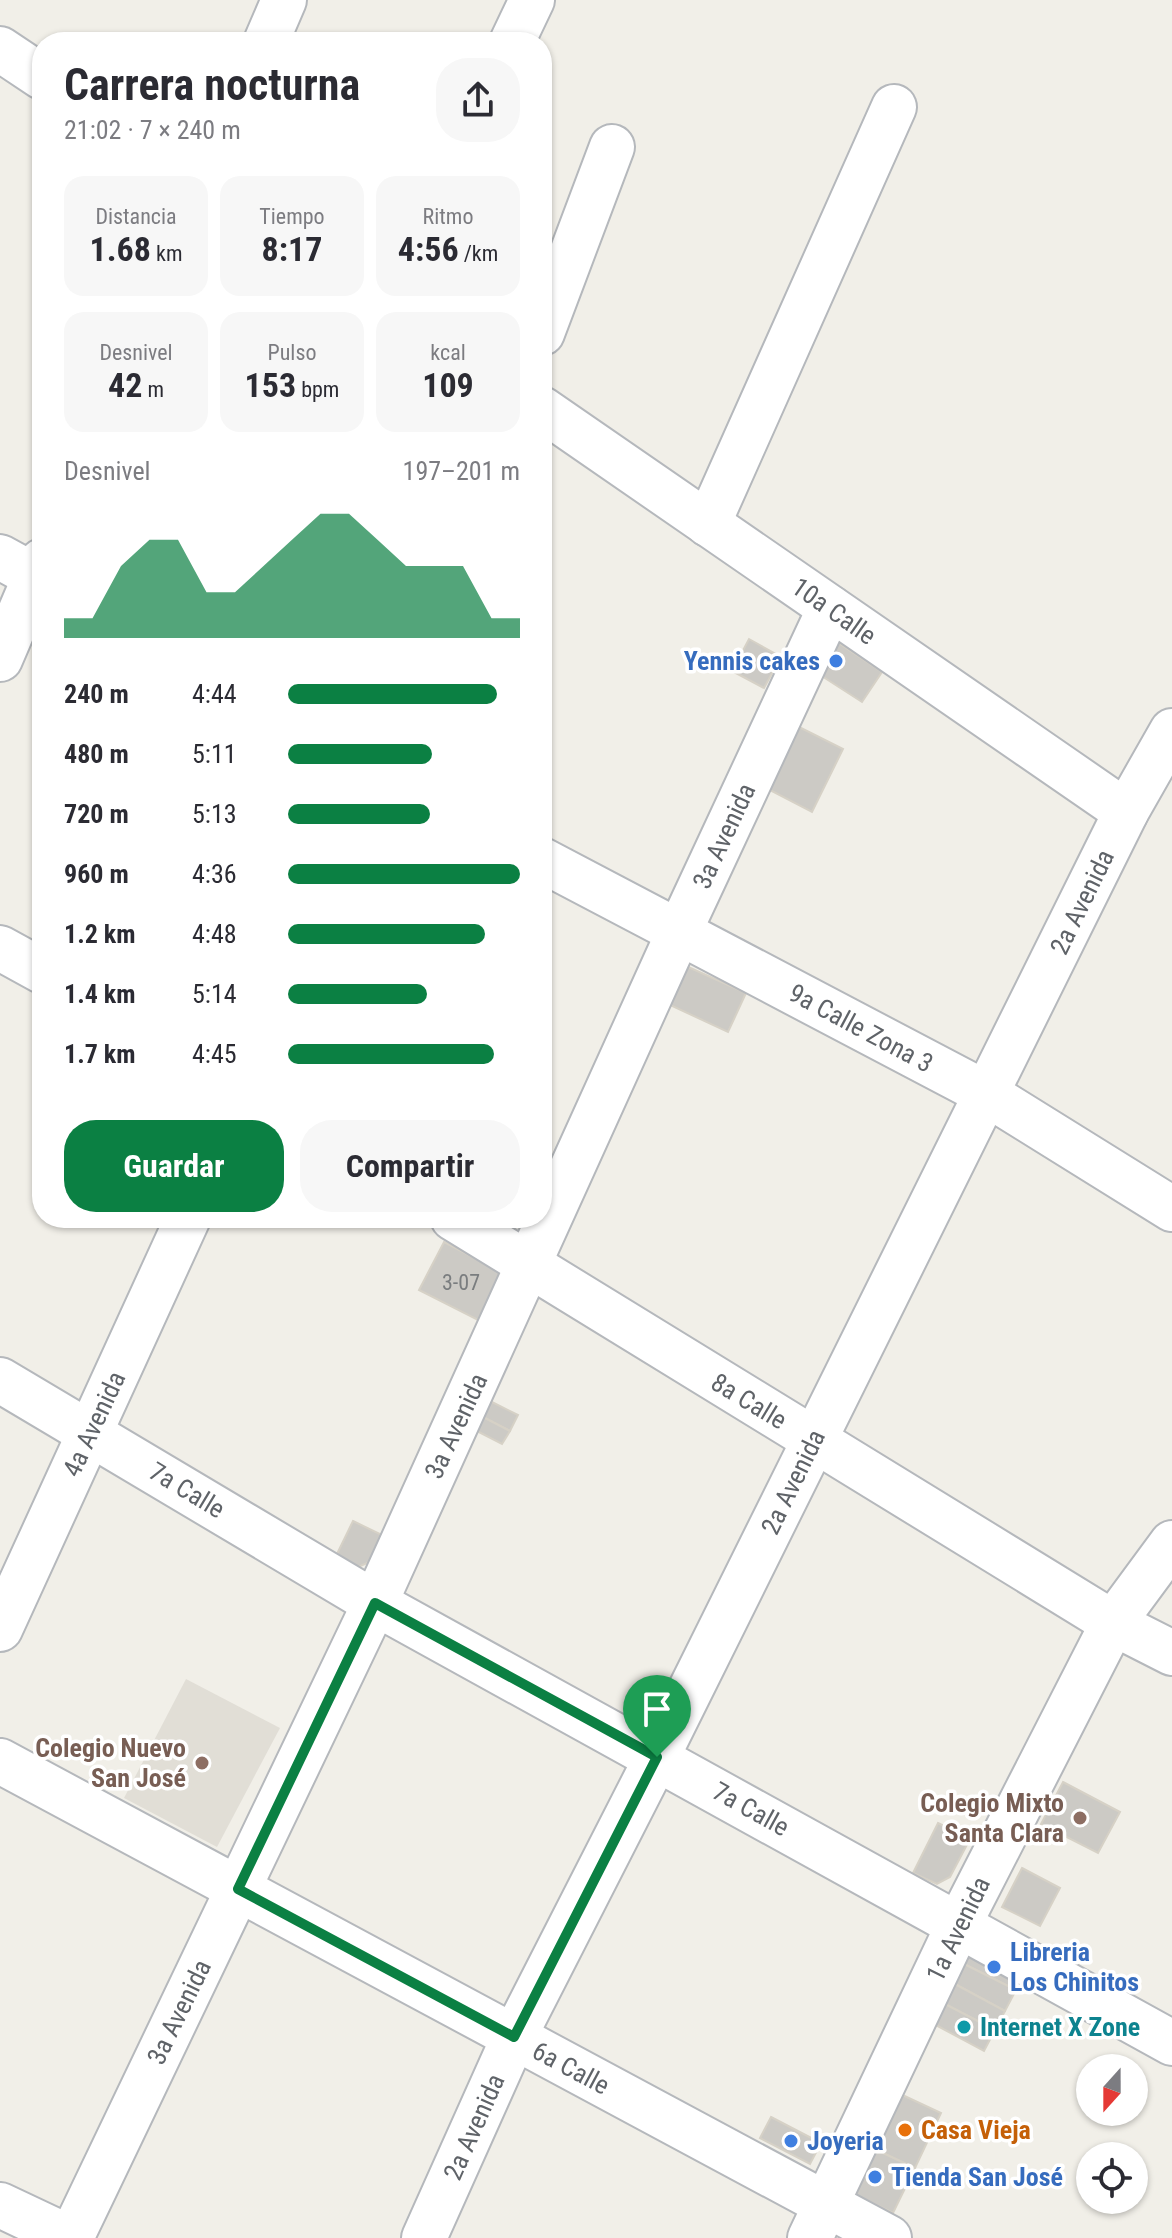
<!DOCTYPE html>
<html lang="es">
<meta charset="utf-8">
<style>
body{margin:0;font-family:"Roboto Condensed",sans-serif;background:#f7f7f7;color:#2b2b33;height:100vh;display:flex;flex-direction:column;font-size:30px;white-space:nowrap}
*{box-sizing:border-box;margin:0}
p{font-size:26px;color:#7c7c81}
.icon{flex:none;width:44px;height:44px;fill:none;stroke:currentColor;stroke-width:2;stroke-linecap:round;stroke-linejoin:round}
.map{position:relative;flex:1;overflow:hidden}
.sheet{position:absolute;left:32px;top:32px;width:520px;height:1196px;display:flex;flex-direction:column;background:#fff;border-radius:32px;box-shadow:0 2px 6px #0004}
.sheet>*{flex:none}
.needle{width:52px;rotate:201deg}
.controls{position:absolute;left:1076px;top:2054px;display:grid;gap:16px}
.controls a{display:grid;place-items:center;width:72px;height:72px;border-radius:50%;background:#fff;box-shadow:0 2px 6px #0004;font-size:40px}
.pin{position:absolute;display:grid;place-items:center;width:68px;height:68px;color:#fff;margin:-82px -34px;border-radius:50% 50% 50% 0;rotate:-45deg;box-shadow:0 0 8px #0007}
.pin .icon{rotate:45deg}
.round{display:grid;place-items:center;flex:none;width:84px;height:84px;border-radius:32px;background:#f7f7f7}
.headline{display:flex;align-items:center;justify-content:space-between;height:136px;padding:0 32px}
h1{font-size:44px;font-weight:700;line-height:60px}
.figures{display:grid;grid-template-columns:repeat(3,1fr);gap:12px;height:136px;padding:8px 32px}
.figures div{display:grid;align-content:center;border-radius:20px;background:#f7f7f7;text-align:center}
.figures b{font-size:34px;font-weight:700}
.figures small{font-size:22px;font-weight:400}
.figures p{font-size:22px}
.chart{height:224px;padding:16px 32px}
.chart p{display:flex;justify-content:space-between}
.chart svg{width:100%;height:144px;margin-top:8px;fill:#0b8043;opacity:.7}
.button{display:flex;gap:16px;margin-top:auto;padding:16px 32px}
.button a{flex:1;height:92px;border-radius:32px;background:#0b8043;color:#fff;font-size:32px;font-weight:700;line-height:92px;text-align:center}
.button a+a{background:#f7f7f7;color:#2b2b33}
ul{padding:0 32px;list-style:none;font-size:26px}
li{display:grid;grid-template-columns:128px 96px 1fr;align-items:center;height:60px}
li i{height:20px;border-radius:10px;background:#0b8043}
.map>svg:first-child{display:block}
.education{fill:#e1ded6}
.building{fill:#cccac5;stroke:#d6d1c6;stroke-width:2}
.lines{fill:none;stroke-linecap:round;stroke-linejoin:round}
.minor-casing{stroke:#b5b8bc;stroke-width:48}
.minor{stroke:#fff;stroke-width:44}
.route-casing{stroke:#fff;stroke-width:16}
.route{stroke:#0b8043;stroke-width:10}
.shop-dot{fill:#3f7fe0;stroke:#fff;stroke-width:3}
.education-dot{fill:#8d6e63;stroke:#fff;stroke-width:3}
.culture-dot{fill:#0f9aa8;stroke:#fff;stroke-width:3}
.food-dot{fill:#e8710a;stroke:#fff;stroke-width:3}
.labels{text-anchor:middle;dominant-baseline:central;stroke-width:7;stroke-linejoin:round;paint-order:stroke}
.number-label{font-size:22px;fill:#7a7d7f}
.street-label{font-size:26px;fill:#5f6368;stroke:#fff}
.shop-label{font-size:26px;font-weight:bold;fill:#366cbe;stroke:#fff;text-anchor:start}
.education-label{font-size:26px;font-weight:bold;fill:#785e54;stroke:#fff;text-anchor:end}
.culture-label{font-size:26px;font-weight:bold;fill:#0d838f;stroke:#fff;text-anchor:start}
.food-label{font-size:26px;font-weight:bold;fill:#c56008;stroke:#fff;text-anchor:start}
</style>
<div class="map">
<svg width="1172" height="2238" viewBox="0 0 1172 2238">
<rect width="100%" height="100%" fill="#f1efe8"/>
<polygon class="education" points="186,1679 280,1728 217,1847 124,1798"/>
<g class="building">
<polygon points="749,639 781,657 764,688 732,671"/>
<polygon points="834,640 882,672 862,702 814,671"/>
<polygon points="799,727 843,749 812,812 768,789"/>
<polygon points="686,966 746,993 728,1032 668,1004"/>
<polygon points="444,1242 503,1273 478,1320 419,1290"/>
<polygon points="488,1400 518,1415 510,1431 481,1416"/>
<polygon points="481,1416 510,1431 502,1444 473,1429"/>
<polygon points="353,1521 384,1536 372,1561 356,1568 335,1558"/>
<polygon points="1063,1782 1120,1812 1098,1853 1041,1824"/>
<polygon points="938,1823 970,1839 950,1877 937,1884 913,1873"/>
<polygon points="1022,1868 1060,1888 1040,1926 1002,1907"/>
<polygon points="972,1944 1026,1971 1016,1990 962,1963"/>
<polygon points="962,1963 1016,1990 1005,2011 953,1983"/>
<polygon points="953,1983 1005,2011 995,2030 943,2003"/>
<polygon points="943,2003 995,2030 984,2051 932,2023"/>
<polygon points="896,2092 941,2113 915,2168 870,2147"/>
<polygon points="771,2117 821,2143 810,2164 760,2138"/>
<polygon points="870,2147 915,2168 893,2213 848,2191"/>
</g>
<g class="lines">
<g class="minor-casing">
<g id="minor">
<polyline points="266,42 284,0"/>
<polyline points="512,42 532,0"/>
<polyline points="0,49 42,77"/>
<polyline points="542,333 612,147"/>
<polyline points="542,409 1126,812"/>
<polyline points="708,524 894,107"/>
<polyline points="0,557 42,580"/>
<polyline points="0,659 42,561"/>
<polyline points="542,860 987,1094 1172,1209"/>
<polyline points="0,948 42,971"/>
<polyline points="453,1218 1113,1623 1172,1653"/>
<polyline points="0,1380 375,1603 1172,2043"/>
<polyline points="0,1629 188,1218"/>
<polyline points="0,1761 889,2238"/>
<polyline points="0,2205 70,2238"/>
<polyline points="71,2238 375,1603 679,932 830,608"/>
<polyline points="424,2238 514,2037 657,1757 1126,812 1172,731"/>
<polyline points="810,2238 959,1924 1113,1623 1172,1543"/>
</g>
</g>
<use href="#minor" class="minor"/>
</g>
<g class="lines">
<g class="route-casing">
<polygon id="route" points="375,1603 657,1757 514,2037 238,1889"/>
</g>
<use href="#route" class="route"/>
</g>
<g class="shop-dot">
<circle cx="836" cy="661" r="8"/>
<circle cx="994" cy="1967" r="8"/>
<circle cx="791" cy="2141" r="8"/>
<circle cx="875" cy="2177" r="8"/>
</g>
<g class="education-dot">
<circle cx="202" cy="1763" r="8"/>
<circle cx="1080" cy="1818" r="8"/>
</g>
<circle class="culture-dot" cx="964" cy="2027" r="8"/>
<circle class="food-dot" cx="905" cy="2130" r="8"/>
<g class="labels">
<g class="number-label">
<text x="461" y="1282">3-07</text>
</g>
<g class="street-label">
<text transform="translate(834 611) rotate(35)">10a Calle</text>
<text transform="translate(724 836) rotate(-65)">3a Avenida</text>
<text transform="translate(1082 902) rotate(-64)">2a Avenida</text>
<text transform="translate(861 1028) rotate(28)">9a Calle Zona 3</text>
<text transform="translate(749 1401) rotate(31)">8a Calle</text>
<text transform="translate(94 1424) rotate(-65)">4a Avenida</text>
<text transform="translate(456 1426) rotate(-65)">3a Avenida</text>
<text transform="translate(793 1482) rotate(-64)">2a Avenida</text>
<text transform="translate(187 1490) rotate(31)">7a Calle</text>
<text transform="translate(751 1809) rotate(29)">7a Calle</text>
<text transform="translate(958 1929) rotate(-64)">1a Avenida</text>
<text transform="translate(179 2012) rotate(-64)">3a Avenida</text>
<text transform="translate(571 2068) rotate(28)">6a Calle</text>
<text transform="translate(474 2127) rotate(-66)">2a Avenida</text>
</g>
<g class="shop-label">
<text x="820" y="661" text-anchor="end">Yennis cakes</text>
<text x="1010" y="1952">Libreria<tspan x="1010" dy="30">Los Chinitos</tspan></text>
<text x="807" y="2141">Joyeria</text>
<text x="891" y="2177">Tienda San José</text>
</g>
<g class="education-label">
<text x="186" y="1748">Colegio Nuevo<tspan x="186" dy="30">San José</tspan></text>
<text x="1064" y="1803">Colegio Mixto<tspan x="1064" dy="30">Santa Clara</tspan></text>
</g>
<g class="culture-label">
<text x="980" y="2027">Internet X Zone</text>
</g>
<g class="food-label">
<text x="921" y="2130">Casa Vieja</text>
</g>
</g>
</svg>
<div class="controls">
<a><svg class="needle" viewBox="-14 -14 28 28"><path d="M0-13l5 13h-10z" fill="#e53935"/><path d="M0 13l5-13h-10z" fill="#7c7c81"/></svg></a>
<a><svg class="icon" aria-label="locate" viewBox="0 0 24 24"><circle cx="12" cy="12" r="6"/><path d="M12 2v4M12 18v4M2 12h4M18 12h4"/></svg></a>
</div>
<div class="pin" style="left:657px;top:1757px;background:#1e9e55"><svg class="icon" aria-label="arrive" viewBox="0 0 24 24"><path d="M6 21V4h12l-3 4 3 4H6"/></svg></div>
<section class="sheet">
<div class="headline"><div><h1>Carrera nocturna</h1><p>21:02 · 7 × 240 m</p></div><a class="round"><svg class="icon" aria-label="share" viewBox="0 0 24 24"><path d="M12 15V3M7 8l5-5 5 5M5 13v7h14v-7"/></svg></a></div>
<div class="figures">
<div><p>Distancia</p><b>1.68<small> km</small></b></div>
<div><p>Tiempo</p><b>8:17</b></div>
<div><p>Ritmo</p><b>4:56<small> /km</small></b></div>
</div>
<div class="figures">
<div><p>Desnivel</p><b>42<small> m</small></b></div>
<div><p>Pulso</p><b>153<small> bpm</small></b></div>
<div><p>kcal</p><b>109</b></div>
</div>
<div class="chart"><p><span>Desnivel</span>197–201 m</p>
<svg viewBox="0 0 160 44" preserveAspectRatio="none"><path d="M0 44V38L10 38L20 22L30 14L40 14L50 30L60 30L70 22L80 14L90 6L100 6L110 14L120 22L130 22L140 22L150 38L160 38V44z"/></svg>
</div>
<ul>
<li><b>240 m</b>4:44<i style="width:90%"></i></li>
<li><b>480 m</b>5:11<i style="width:62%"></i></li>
<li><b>720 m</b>5:13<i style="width:61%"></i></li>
<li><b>960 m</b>4:36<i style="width:100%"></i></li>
<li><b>1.2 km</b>4:48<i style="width:85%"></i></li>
<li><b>1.4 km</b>5:14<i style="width:60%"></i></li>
<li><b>1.7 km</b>4:45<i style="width:89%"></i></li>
</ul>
<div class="button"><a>Guardar</a><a>Compartir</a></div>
</section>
</div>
